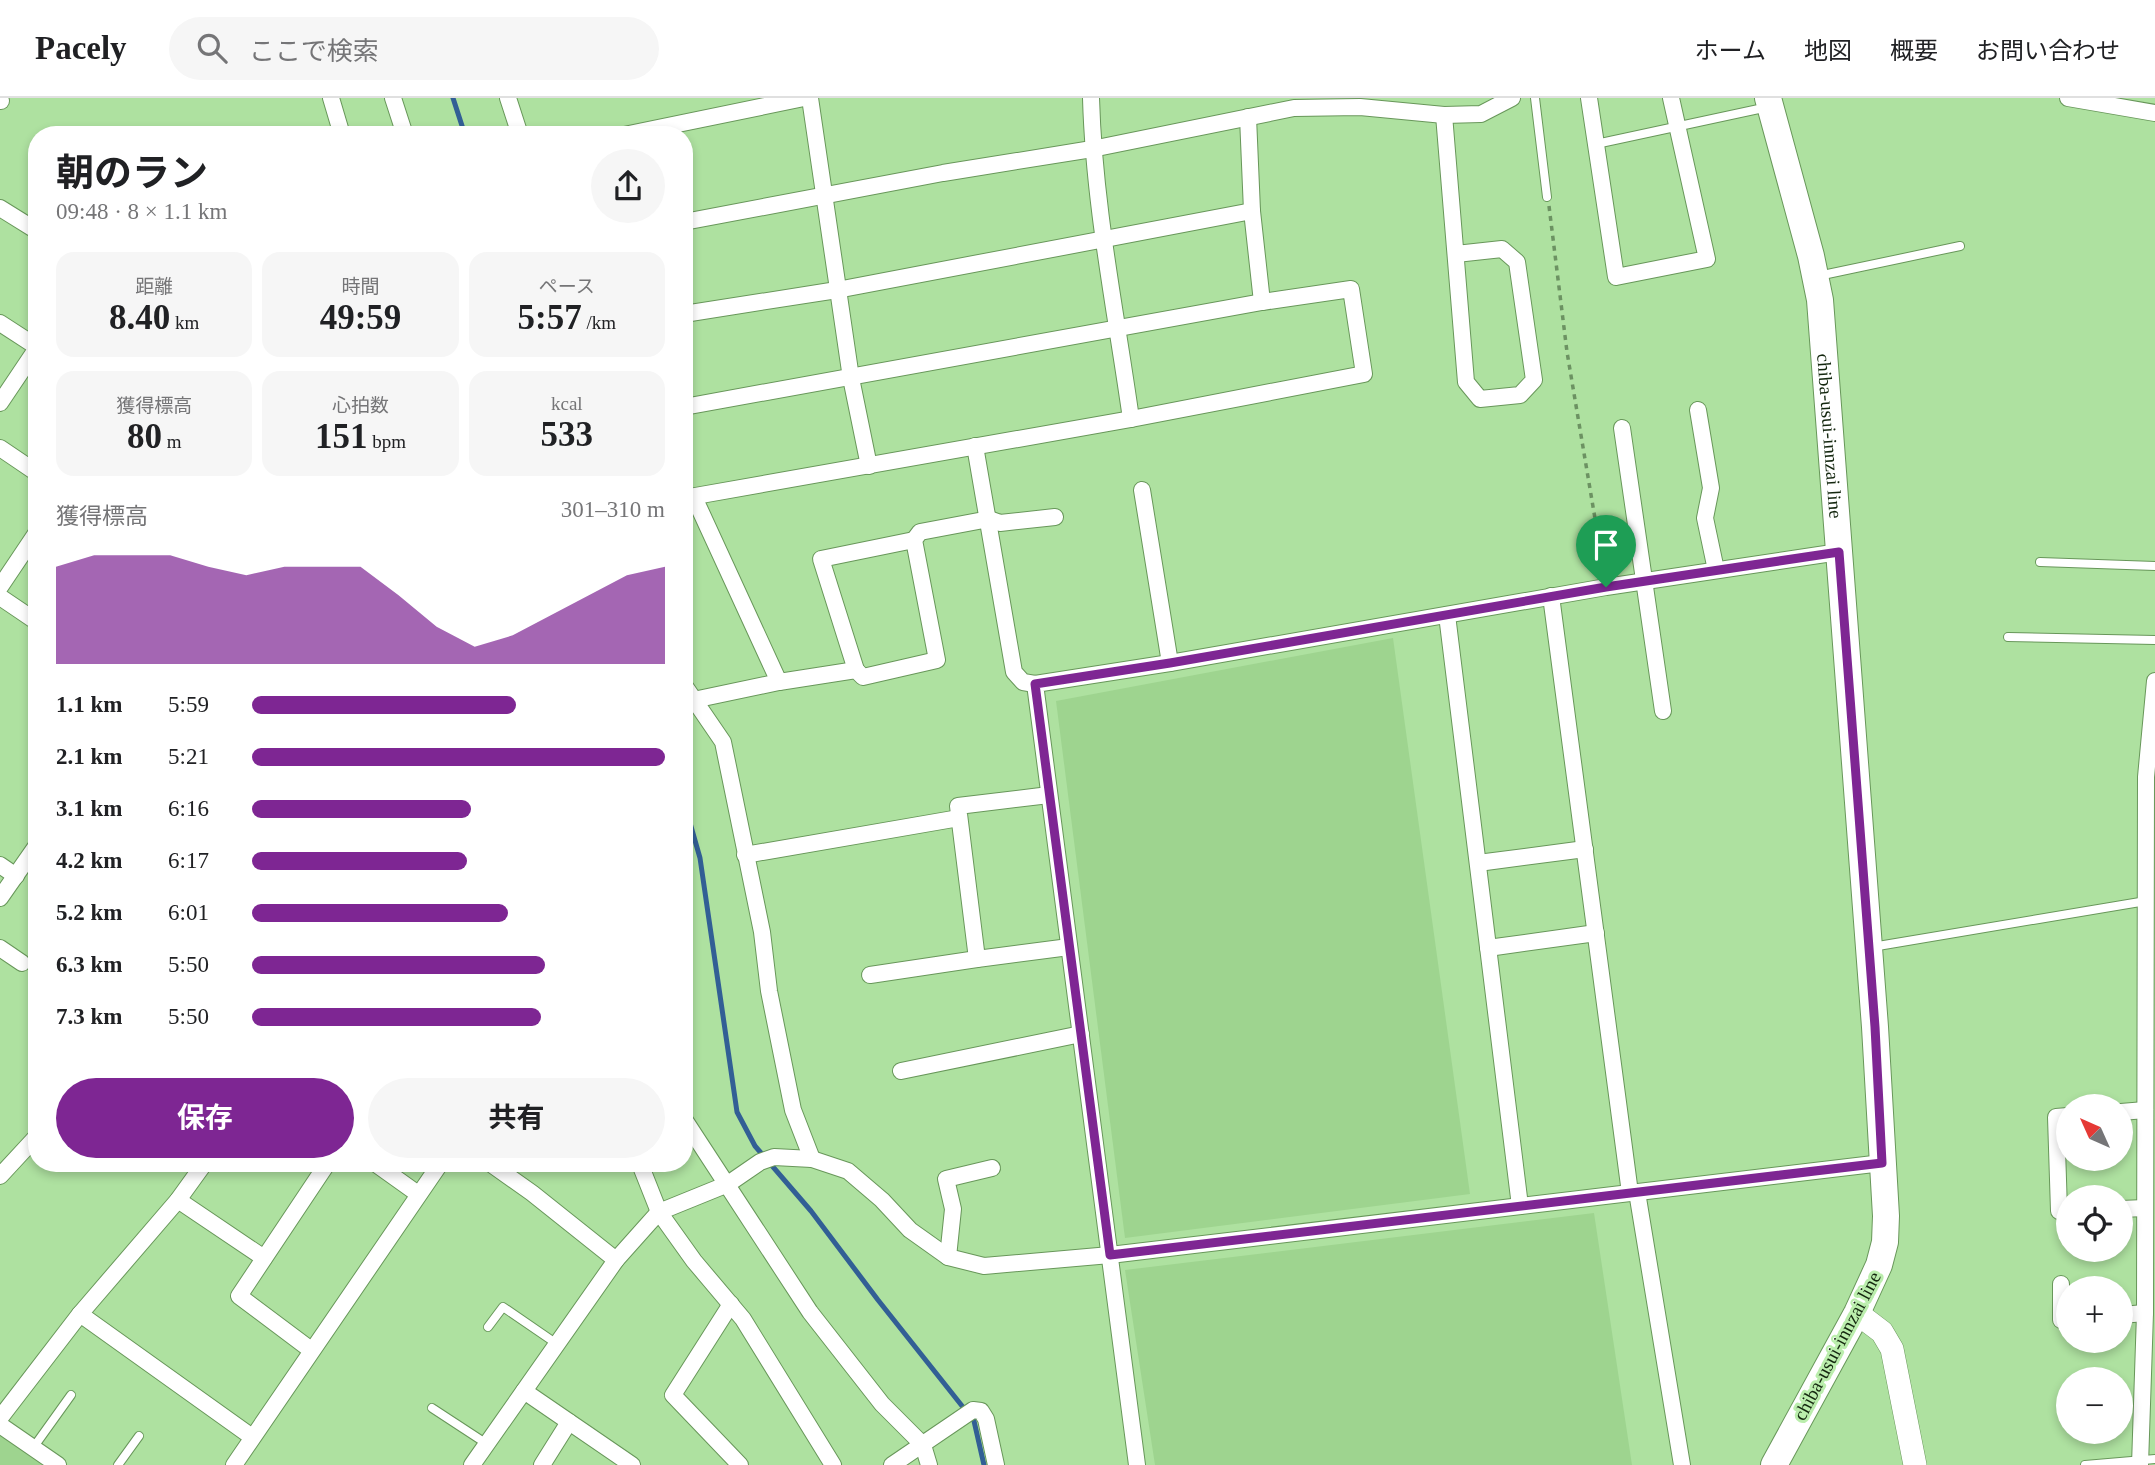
<!DOCTYPE html>
<html lang="ja">
<meta charset="utf-8">
<style>
body{margin:0;font-family:"Times New Roman","Noto Sans JP",serif;background:#f6f6f6;color:#202124;height:100vh;display:flex;flex-direction:column;font-size:26px;white-space:nowrap}
*{box-sizing:border-box;margin:0}
p{font-size:23px;color:#757577}
.icon{flex:none;width:38px;height:38px;fill:none;stroke:currentColor;stroke-width:2;stroke-linecap:round;stroke-linejoin:round}
.map{position:relative;flex:1;overflow:hidden}
.drawer{position:absolute;left:28px;top:28px;width:665px;height:1046px;display:flex;flex-direction:column;background:#fff;border-radius:28px;box-shadow:0 4px 10px #0003}
.drawer>*{flex:none}
.needle{width:46px;rotate:315deg}
.tools{position:absolute;left:2056px;top:996px;display:grid;gap:14px}
.tools a{display:grid;place-items:center;width:77px;height:77px;border-radius:50%;background:#fff;box-shadow:0 4px 10px #0003;font-size:35px}
.pin{position:absolute;display:grid;place-items:center;width:60px;height:60px;color:#fff;margin:-72px -30px;border-radius:50% 50% 50% 0;rotate:-45deg;box-shadow:0 0 7px #0007}
.pin .icon{rotate:45deg}
.round{display:grid;place-items:center;flex:none;width:74px;height:74px;border-radius:37px;background:#f6f6f6}
.headline{display:flex;align-items:center;justify-content:space-between;height:119px;padding:0 28px}
h1{font-size:38px;font-weight:700;line-height:52px}
.figures{display:grid;grid-template-columns:repeat(3,1fr);gap:10px;height:119px;padding:7px 28px}
.figures div{display:grid;align-content:center;border-radius:18px;background:#f6f6f6;text-align:center}
.figures b{font-size:35px;font-weight:700}
.figures small{font-size:19px;font-weight:400}
.figures p{font-size:19px}
.chart{height:196px;padding:14px 28px}
.chart p{display:flex;justify-content:space-between}
.chart svg{width:100%;height:126px;margin-top:7px;fill:#7e2693;opacity:.7}
.cta{display:flex;gap:14px;margin-top:auto;padding:14px 28px}
.cta a{flex:1;height:80px;border-radius:42px;background:#7e2693;color:#fff;font-size:28px;font-weight:700;line-height:80px;text-align:center}
.cta a+a{background:#f6f6f6;color:#202124}
ul{padding:0 28px;list-style:none;font-size:23px}
li{display:grid;grid-template-columns:112px 84px 1fr;align-items:center;height:52px}
li i{height:18px;border-radius:9px;background:#7e2693}
header{display:flex;align-items:center;gap:42px;box-sizing:border-box;height:98px;padding:0 35px;background:#fff;border-bottom:2px solid #e0e0e0}
header strong{font-size:33px}
nav{display:flex;gap:38px;margin-inline-start:auto;font-size:24px}
.search{width:490px;height:63px;background:#f6f6f6;display:flex;align-items:center;gap:18px;box-sizing:border-box;padding:0 24px;border-radius:38px;color:#757577;font-size:26px}
.map>svg:first-child{display:block}
.built{fill:#9ed48f}
.lines{fill:none;stroke-linecap:round;stroke-linejoin:round}
.stream{stroke:#325f95;stroke-width:5}
.lane-casing{stroke:#68975a;stroke-width:10}
.street-casing{stroke:#68975a;stroke-width:18}
.secondary-casing{stroke:#68975a;stroke-width:24}
.primary-casing{stroke:#68975a;stroke-width:28}
.path{stroke:#6c9262;stroke-width:3.5;stroke-dasharray:5 5;stroke-linecap:butt}
.lane{stroke:#fff;stroke-width:8}
.street{stroke:#fff;stroke-width:16}
.secondary{stroke:#fff;stroke-width:23}
.primary{stroke:#fff;stroke-width:26}
.route-casing{stroke:#fff;stroke-width:14}
.route{stroke:#7e2693;stroke-width:9}
.labels{text-anchor:middle;dominant-baseline:central;stroke-width:6;stroke-linejoin:round;paint-order:stroke}
.street-label{font-size:19px;fill:#14270f;stroke:#bbeead}
</style>
<header>
<strong>Pacely</strong>
<div class="search"><svg class="icon" aria-label="search" viewBox="0 0 24 24"><circle cx="10" cy="10" r="6"/><path d="M15 15l6 6"/></svg>ここで検索</div>
<nav><a>ホーム</a><a>地図</a><a>概要</a><a>お問い合わせ</a></nav>
</header>
<div class="map">
<svg width="2155" height="1367" viewBox="0 0 2155 1367">
<rect width="100%" height="100%" fill="#aee1a0"/>
<g class="built">
<polygon points="1393,540 1470,1096 1125,1140 1056,603"/>
<polygon points="1594,1115 1632,1367 1155,1367 1125,1172"/>
<polygon points="0,1336 46,1367 0,1367"/>
</g>
<g class="lines">
<g class="stream">
<polyline points="453,0 465,37"/>
<polyline points="684,704 700,760 737,1014 755,1048 811,1113 878,1202 974,1323 984,1367"/>
</g>
<g class="lane-casing">
<g id="lane">
<polyline points="1535,0 1547,99"/>
<polyline points="1596,46 1768,9"/>
<polyline points="1818,178 1960,148"/>
<polyline points="2040,464 2155,468"/>
<polyline points="2008,539 2155,542"/>
<polyline points="1872,849 2146,803"/>
<polyline points="488,1229 503,1209 557,1246"/>
<polyline points="432,1310 487,1346"/>
<polyline points="33,1350 71,1297"/>
<polyline points="118,1367 139,1338"/>
<polyline points="2085,1367 2155,1361"/>
</g>
</g>
<g class="street-casing">
<g id="street">
<polyline points="331,0 342,37"/>
<polyline points="393,0 405,37"/>
<polyline points="508,0 520,37"/>
<polyline points="810,0 851,280 869,368"/>
<path d="M1091,0C1094,108 1116,214 1131,321"/>
<polyline points="1589,0 1616,179 1707,161 1671,0"/>
<polyline points="2068,0 2155,15"/>
<polyline points="0,3 1,3"/>
<polyline points="1444,17 1466,284 1480,301 1520,297 1534,282 1517,164 1502,151 1456,156"/>
<polyline points="1248,19 1252,113 1262,204"/>
<polyline points="624,37 804,0"/>
<polyline points="0,110 37,133"/>
<polyline points="684,124 943,75 1092,51 1294,10 1360,9 1444,17 1481,16 1512,0"/>
<polyline points="684,216 837,192 1252,113"/>
<polyline points="0,225 37,249"/>
<polyline points="0,305 37,250"/>
<polyline points="684,309 1262,204 1351,191 1364,276 1131,321 684,400"/>
<polyline points="1698,312 1711,390 1705,420 1716,472"/>
<polyline points="1622,330 1663,613"/>
<polyline points="975,348 1014,574 1023,584 1035,586"/>
<polyline points="0,350 37,375"/>
<polyline points="1142,392 1170,565"/>
<polyline points="694,399 779,584"/>
<polyline points="0,489 37,434"/>
<polyline points="1551,498 1630,1095"/>
<polyline points="0,499 37,524"/>
<polyline points="1447,517 1520,1108"/>
<polyline points="856,572 821,461 914,442"/>
<polyline points="684,587 723,644 762,834 769,893 793,1012 812,1061"/>
<polyline points="684,604 779,584 856,572 863,579 937,562 914,442 920,434 989,421 1000,425 1055,419"/>
<polyline points="1049,697 958,708 977,861 1069,849"/>
<polyline points="745,757 959,720"/>
<polyline points="1478,765 1585,751"/>
<polyline points="0,767 16,778"/>
<polyline points="0,800 37,747"/>
<polyline points="0,850 22,865"/>
<polyline points="1488,850 1596,835"/>
<polyline points="870,877 977,861"/>
<polyline points="901,973 1081,936"/>
<polyline points="2121,1014 2145,1012"/>
<polyline points="2068,1018 2056,1019 2059,1113 2068,1113"/>
<polyline points="684,1021 810,1214 882,1306 923,1347 929,1367"/>
<polyline points="376,1066 418,1096"/>
<polyline points="491,1066 532,1095 616,1162"/>
<polyline points="640,1066 659,1114 694,1163 743,1221 833,1367"/>
<polyline points="0,1078 37,1038"/>
<polyline points="1637,1094 1682,1367"/>
<polyline points="178,1102 264,1160"/>
<polyline points="2121,1111 2145,1110"/>
<polyline points="948,1159 953,1111 946,1081 992,1070"/>
<polyline points="2061,1186 2061,1222 2068,1222"/>
<polyline points="731,1206 673,1297 740,1367"/>
<polyline points="80,1216 252,1339"/>
<polyline points="2121,1217 2145,1215"/>
<polyline points="311,1252 239,1198 327,1066"/>
<polyline points="524,1293 632,1367"/>
<polyline points="0,1320 80,1216 178,1102 204,1066"/>
<polyline points="0,1327 58,1367"/>
<polyline points="234,1367 440,1066"/>
<polyline points="472,1367 616,1162 649,1125 659,1114 728,1086 760,1064 774,1059 812,1061 848,1073 882,1102 910,1132 948,1159 984,1168 1110,1157 1882,1065"/>
<polyline points="542,1367 569,1324"/>
<polyline points="892,1367 973,1312 981,1313 986,1321 996,1367"/>
<polyline points="1137,1367 1035,586 1170,565 1606,489 1839,454"/>
<polyline points="2140,1367 2145,1215 2146,679 2155,583"/>
</g>
</g>
<g class="secondary-casing">
<polyline id="secondary" points="1857,1215 1882,1234 1892,1251 1915,1367"/>
</g>
<g class="primary-casing">
<g id="primary">
<path id="s1" d="M1768,0L1811,158L1820,202L1875,929L1886,1118L1885,1144L1879,1167L1857,1215L1774,1367"/>
</g>
</g>
<polyline class="path" points="1549,108 1567,254 1604,474"/>
<use href="#lane" class="lane"/>
<use href="#street" class="street"/>
<use href="#secondary" class="secondary"/>
<use href="#primary" class="primary"/>
</g>
<g class="lines">
<g class="route-casing">
<polygon id="route" points="1839,454 1875,929 1882,1065 1110,1157 1035,586 1170,565 1606,489"/>
</g>
<use href="#route" class="route"/>
</g>
<g class="labels">
<g class="street-label">
<text stroke="none"><textPath href="#s1" startOffset="345">chiba-usui-innzai line</textPath></text>
<text transform="translate(1837 1248) rotate(-62)">chiba-usui-innzai line</text>
</g>
</g>
</svg>
<div class="tools">
<a><svg class="needle" viewBox="-14 -14 28 28"><path d="M0-13l5 13h-10z" fill="#e53935"/><path d="M0 13l5-13h-10z" fill="#757577"/></svg></a>
<a><svg class="icon" aria-label="locate" viewBox="0 0 24 24"><circle cx="12" cy="12" r="6"/><path d="M12 2v4M12 18v4M2 12h4M18 12h4"/></svg></a>
<a>+</a>
<a>−</a>
</div>
<div class="pin" style="left:1606px;top:489px;background:#1e9e55"><svg class="icon" aria-label="arrive" viewBox="0 0 24 24"><path d="M6 21V4h12l-3 4 3 4H6"/></svg></div>
<section class="drawer">
<div class="headline"><div><h1>朝のラン</h1><p>09:48 · 8 × 1.1 km</p></div><a class="round"><svg class="icon" aria-label="share" viewBox="0 0 24 24"><path d="M12 15V3M7 8l5-5 5 5M5 13v7h14v-7"/></svg></a></div>
<div class="figures">
<div><p>距離</p><b>8.40<small> km</small></b></div>
<div><p>時間</p><b>49:59</b></div>
<div><p>ペース</p><b>5:57<small> /km</small></b></div>
</div>
<div class="figures">
<div><p>獲得標高</p><b>80<small> m</small></b></div>
<div><p>心拍数</p><b>151<small> bpm</small></b></div>
<div><p>kcal</p><b>533</b></div>
</div>
<div class="chart"><p><span>獲得標高</span>301–310 m</p>
<svg viewBox="0 0 160 44" preserveAspectRatio="none"><path d="M0 44V10L10 6L20 6L30 6L40 10L50 13L60 10L70 10L80 10L90 20L100 31L110 38L120 34L130 27L140 20L150 13L160 10V44z"/></svg>
</div>
<ul>
<li><b>1.1 km</b>5:59<i style="width:64%"></i></li>
<li><b>2.1 km</b>5:21<i style="width:100%"></i></li>
<li><b>3.1 km</b>6:16<i style="width:53%"></i></li>
<li><b>4.2 km</b>6:17<i style="width:52%"></i></li>
<li><b>5.2 km</b>6:01<i style="width:62%"></i></li>
<li><b>6.3 km</b>5:50<i style="width:71%"></i></li>
<li><b>7.3 km</b>5:50<i style="width:70%"></i></li>
</ul>
<div class="cta"><a>保存</a><a>共有</a></div>
</section>
</div>
